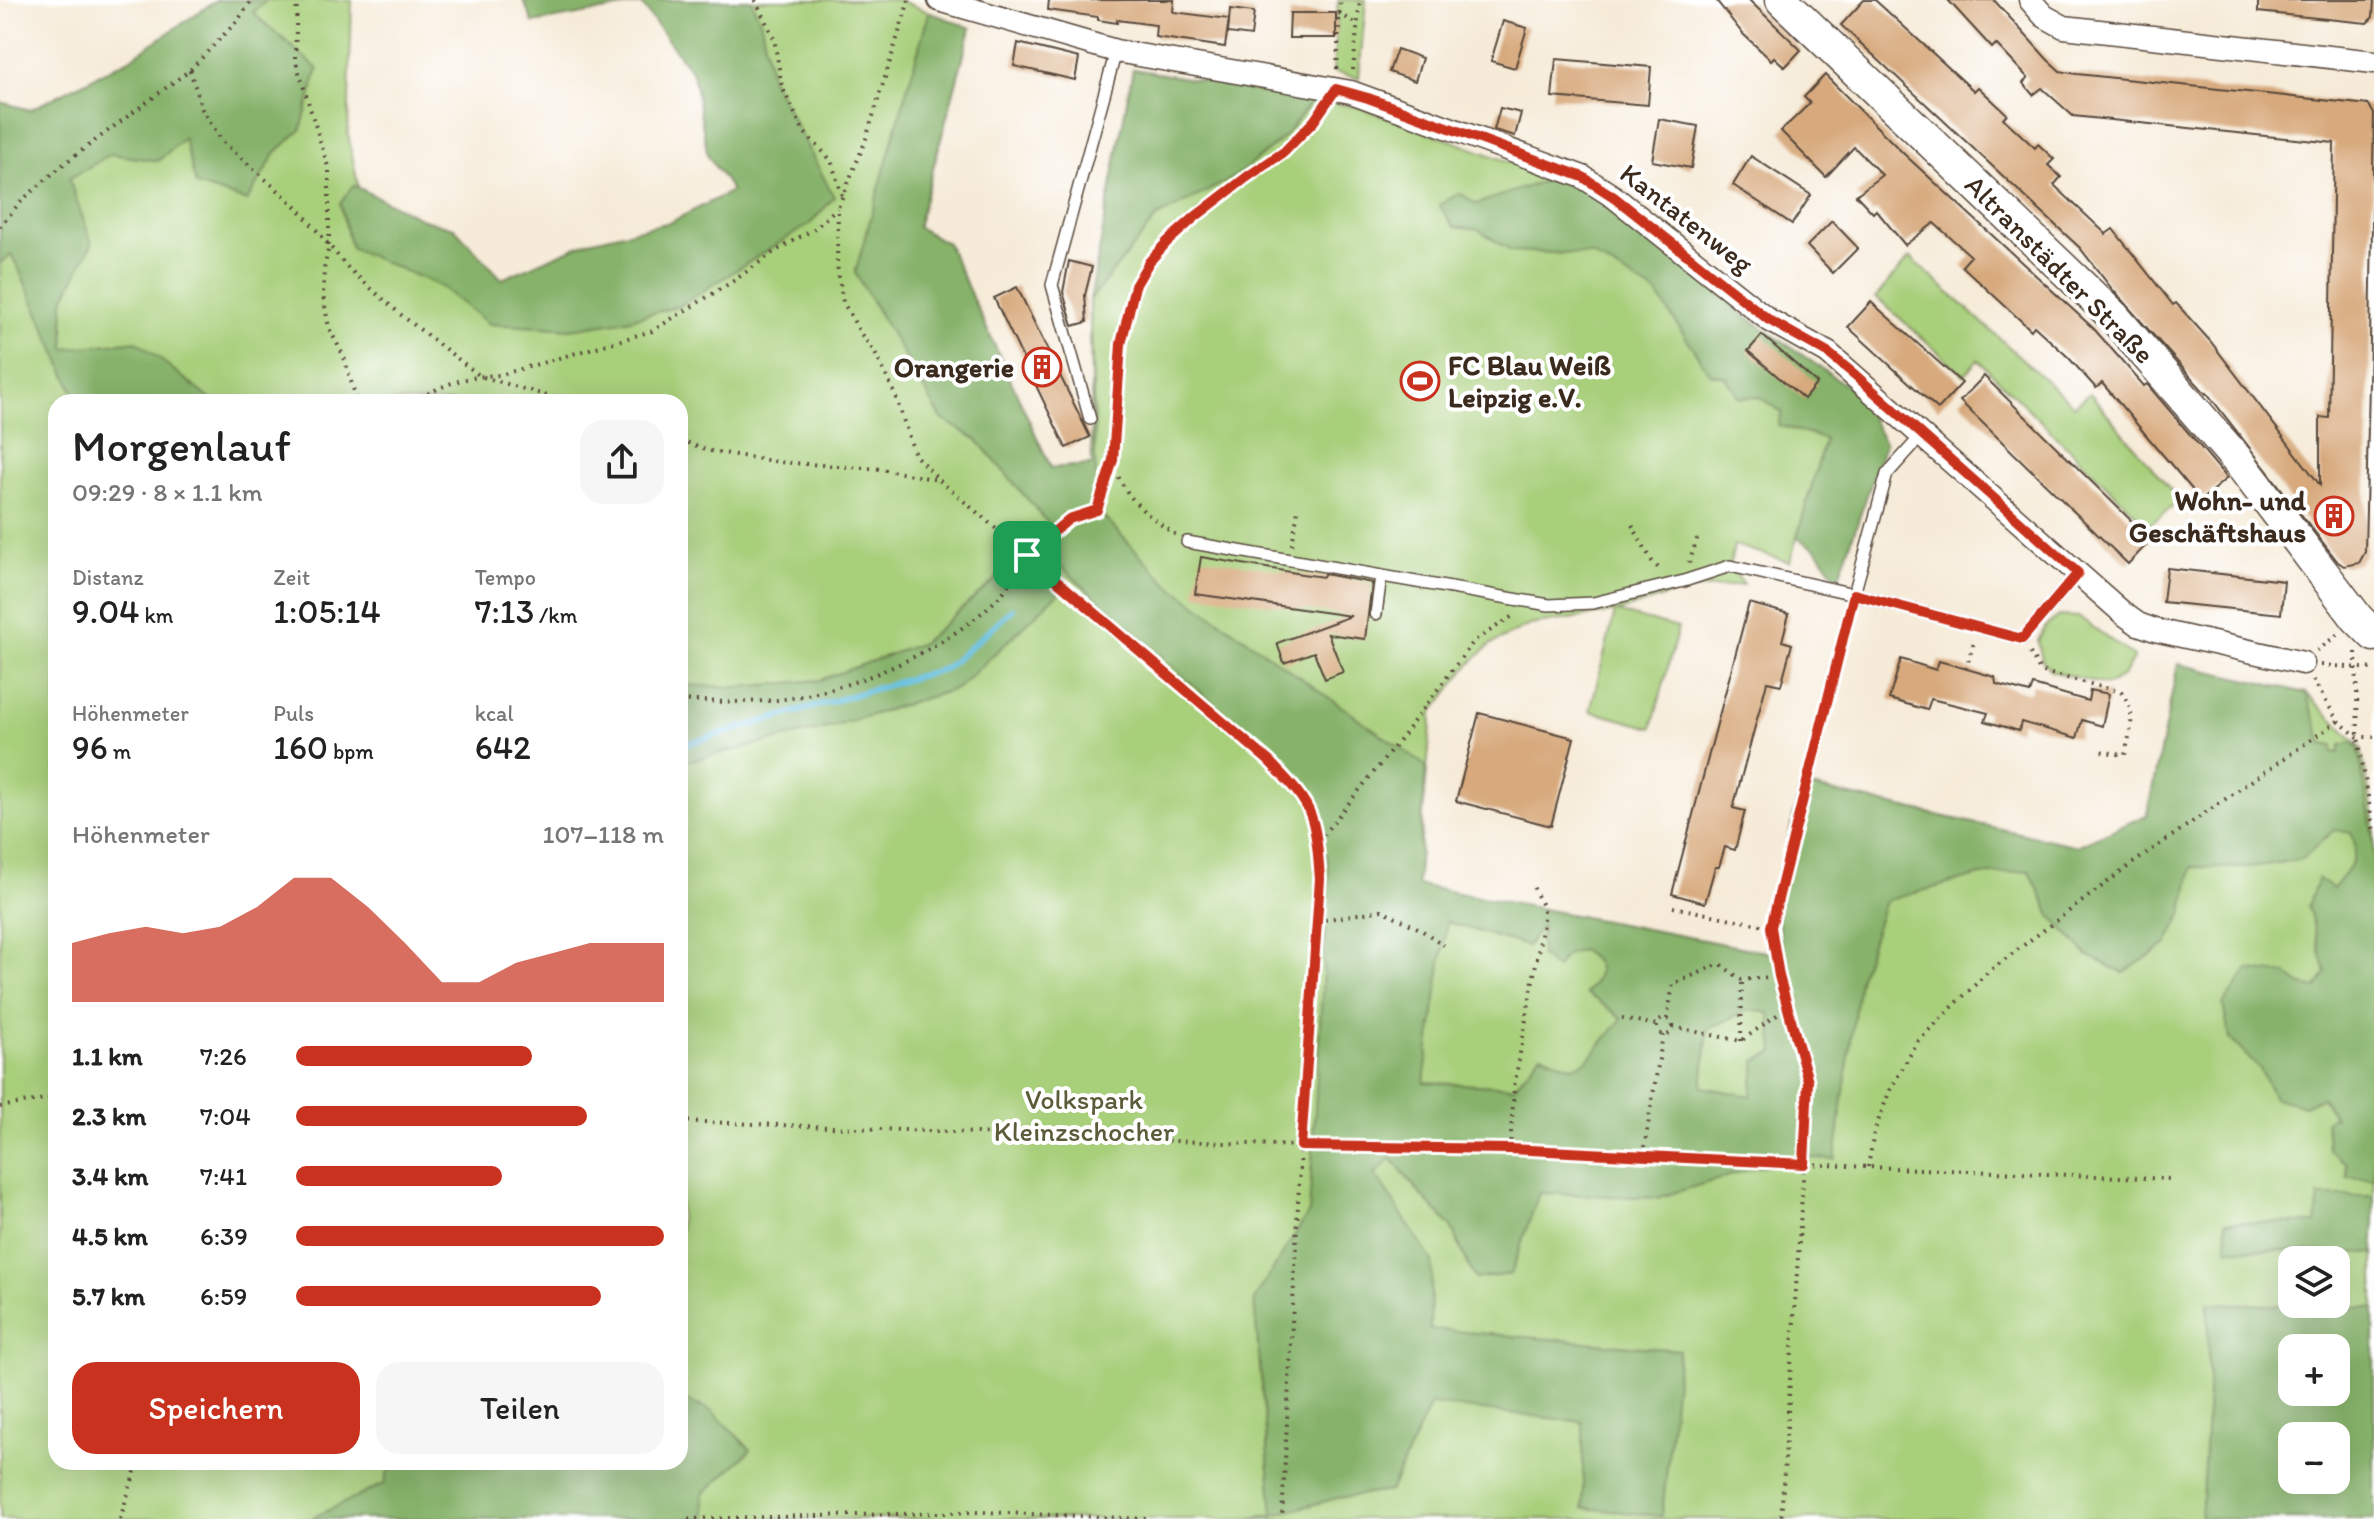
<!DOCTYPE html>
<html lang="de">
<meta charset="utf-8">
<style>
body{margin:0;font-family:Itim,sans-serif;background:#f6f6f6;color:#222;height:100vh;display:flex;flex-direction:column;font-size:30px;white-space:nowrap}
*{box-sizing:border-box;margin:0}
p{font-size:26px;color:#767676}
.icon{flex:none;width:44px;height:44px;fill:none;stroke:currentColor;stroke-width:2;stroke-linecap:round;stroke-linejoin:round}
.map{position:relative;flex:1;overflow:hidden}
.panel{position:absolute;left:48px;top:394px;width:640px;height:1076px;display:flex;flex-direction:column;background:#fff;border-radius:24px;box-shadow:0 8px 32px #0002}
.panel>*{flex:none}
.buttons{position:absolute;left:2278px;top:1246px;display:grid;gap:16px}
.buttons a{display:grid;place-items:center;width:72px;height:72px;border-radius:16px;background:#fff;box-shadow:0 8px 32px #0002;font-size:40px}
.pin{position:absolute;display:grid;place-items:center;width:68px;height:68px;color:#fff;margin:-34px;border-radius:16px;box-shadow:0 4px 12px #0006}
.round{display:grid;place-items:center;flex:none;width:84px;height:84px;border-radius:24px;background:#f6f6f6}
.head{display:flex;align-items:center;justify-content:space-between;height:136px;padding:0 24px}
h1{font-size:44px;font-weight:600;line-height:60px}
.figures{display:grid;grid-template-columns:repeat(3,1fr);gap:12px;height:136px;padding:8px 24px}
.figures div{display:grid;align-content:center}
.figures b{font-size:34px;font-weight:600}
.figures small{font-size:22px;font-weight:400}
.figures p{font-size:22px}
.chart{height:224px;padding:16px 24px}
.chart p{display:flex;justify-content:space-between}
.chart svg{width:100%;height:144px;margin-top:8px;fill:#c8321e;opacity:.7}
.primary-button{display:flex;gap:16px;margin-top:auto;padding:16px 24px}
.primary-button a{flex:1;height:92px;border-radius:24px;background:#c8321e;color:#fff;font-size:32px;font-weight:600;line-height:92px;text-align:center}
.primary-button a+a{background:#f6f6f6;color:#222}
ul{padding:0 24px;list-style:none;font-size:26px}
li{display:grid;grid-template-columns:128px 96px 1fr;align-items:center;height:60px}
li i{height:20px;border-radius:10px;background:#c8321e}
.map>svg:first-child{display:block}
.green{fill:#a8cf7a;stroke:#727c4c;stroke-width:2;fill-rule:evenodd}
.forest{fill:#86b26a;stroke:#606e44;stroke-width:2;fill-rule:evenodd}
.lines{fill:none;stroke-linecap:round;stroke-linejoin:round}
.stream{stroke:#60bdde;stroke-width:6}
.building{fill:#d7a97c}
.lane-casing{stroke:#57473a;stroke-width:14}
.street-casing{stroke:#57473a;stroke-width:25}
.secondary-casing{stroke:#57473a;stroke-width:35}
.path{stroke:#57473a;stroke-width:4;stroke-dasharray:2 6;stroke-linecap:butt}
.lane{stroke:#fff;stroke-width:11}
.street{stroke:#fff;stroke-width:22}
.secondary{stroke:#fff;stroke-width:32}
.route-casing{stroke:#fff;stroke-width:16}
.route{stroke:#c8321e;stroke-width:10}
.labels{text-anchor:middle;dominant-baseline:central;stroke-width:8;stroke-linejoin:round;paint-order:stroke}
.street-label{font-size:28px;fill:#3b2a1e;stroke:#fff}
.poi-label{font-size:28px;font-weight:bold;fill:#3b2a1e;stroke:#fff;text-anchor:end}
.park-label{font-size:28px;fill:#5c5c3a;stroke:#fff}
</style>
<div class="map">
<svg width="2374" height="1519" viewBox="0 0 2374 1519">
<rect width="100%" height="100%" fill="#fff"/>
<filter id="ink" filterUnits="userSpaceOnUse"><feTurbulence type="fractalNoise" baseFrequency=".0125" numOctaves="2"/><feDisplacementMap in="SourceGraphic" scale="16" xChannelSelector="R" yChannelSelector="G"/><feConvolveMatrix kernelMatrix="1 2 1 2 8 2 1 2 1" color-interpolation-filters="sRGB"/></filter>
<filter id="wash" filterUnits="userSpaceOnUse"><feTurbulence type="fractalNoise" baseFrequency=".006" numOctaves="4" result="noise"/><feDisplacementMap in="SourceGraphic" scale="32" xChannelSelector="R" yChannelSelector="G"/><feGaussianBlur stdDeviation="1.8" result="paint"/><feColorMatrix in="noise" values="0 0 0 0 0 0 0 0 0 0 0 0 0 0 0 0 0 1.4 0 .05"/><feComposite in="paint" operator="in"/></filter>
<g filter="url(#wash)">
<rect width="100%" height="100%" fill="#f6ebd8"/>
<g class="green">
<path d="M239,0H352L348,133L360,197L487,291L609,292L745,192L674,0H898L971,28L917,227L947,243L1051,468L1092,465L1090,300L1133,69L1362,108L1583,189L1698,273L1784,404L1779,425L1825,439L1790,562L1734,545L1730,566L1744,585L1684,590L1617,612L1678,628L1652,728L1590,711L1615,612L1530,625L1491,644L1468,666L1432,713L1417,885L1781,955L1776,890L1801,785L2077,846L2147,815L2178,664L2306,693L2361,747L2374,819V1519H0V102L30,110L128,60ZM56,402H680V1462H56ZM2292,1260H2336V1304H2292ZM2292,1348H2336V1392H2292ZM2292,1436H2336V1480H2292Z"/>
<polygon points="1338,0 1366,0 1359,78 1333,72"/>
<polygon points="1910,257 2074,406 2090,393 2180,501 2148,526 1978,360 1964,375 1876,297"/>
<polygon points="2059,616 2079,617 2134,657 2123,676 2107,685 2051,671 2042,660 2038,641 2045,627"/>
</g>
<g class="forest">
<polygon points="217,0 267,0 253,13 318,69 301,130 276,152 247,201 196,185 184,138 158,161 111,154 69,179 92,244 63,301 65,349 137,341 214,402 78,402 18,267 11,255 0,263 0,102 30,110 128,60"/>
<polygon points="523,0 751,0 761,22 771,78 834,197 811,223 679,306 623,321 571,329 489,324 440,286 351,248 340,204 353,185 424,220 454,228 502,279 589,241 671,222 732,191 708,156 693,74 641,4 533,23"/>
<path d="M929,12L971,28L917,227L947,243L1051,468L1092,465L1090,300L1133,69L1313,100L1284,137L1237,176L1157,217L1090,300L1097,510L1169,585L1426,766L1417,885L1781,955L1776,890L1801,785L2077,846L2147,815L2178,664L2306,693L2323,744L2333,746V752L2339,753L2341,745L2352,742L2358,747L2374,843V1179L2347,1177L2346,1163L2328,1149L2326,1120L2334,1117L2322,1097L2305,1106L2274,1098L2260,1069L2230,1039L2223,1005L2248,970L2286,974L2298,984L2317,988L2326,973L2308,906L2318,878L2333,889C2348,871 2362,855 2351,832L2334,830L2302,859L2245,868L2192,867L2183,912L2167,944L2123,973L2087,955L2051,916L2030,871L1981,875L1885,901L1859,980L1835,1159L1791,1157L1657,1198L1539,1193L1511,1274L1475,1279L1450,1225L1423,1197L1391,1158L1375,1174L1432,1261L1430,1329L1679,1350L1662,1516L1583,1508V1422L1431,1404L1390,1491L1338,1498L1273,1515L1274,1519H1245L1273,1515L1254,1300L1309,1212L1329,871L1316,809L1285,768L1053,559V529L977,440L942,419L855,273ZM1447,922L1527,946L1542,926L1540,956L1556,968L1566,955L1581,950C1603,963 1603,975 1586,993L1622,1018C1614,1029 1605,1039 1597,1049C1578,1076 1567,1065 1541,1054L1514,1087L1424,1082ZM1748,1010L1770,1013L1774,1052L1756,1061L1751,1096L1702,1087L1708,1029Z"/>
<polygon points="1553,178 1583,189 1698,273 1740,312 1857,393 1885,443 1838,579 1816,549 1797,538 1825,439 1778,425 1782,412 1759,397 1739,398 1726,377 1710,374 1657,294 1592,255 1511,251 1479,230 1454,227 1439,205 1460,193 1476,204"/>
<polygon points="1019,559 1060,592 958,688 832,727 680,763 680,685 739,687 820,680 922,643"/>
<polygon points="2319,1196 2374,1196 2374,1253 2228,1249 2225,1222 2316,1223"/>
<path d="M2208,1303L2374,1308V1519H2201L2208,1394ZM2292,1348H2336V1392H2292ZM2292,1436H2336V1480H2292Z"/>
<polygon points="680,1398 712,1411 751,1450 703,1494 706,1519 310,1519 384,1484 391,1462 680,1462"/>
</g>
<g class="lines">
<polyline class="stream" points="680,746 946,668 1013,609"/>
</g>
<g id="blocks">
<g class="building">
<polygon points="1049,0 1174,0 1173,12 1229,19 1225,47 1155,37 1156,25 1117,20 1117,23 1098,20 1098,17 1048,10"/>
<polygon points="1716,0 1749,0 1801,50 1785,67 1774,57 1771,60 1743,34"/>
<polygon points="1864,0 1875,0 1974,91 1978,87 2007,114 2003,118 2035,148 2038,144 2054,159 2048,165 2061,177 2054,185 2106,234 2113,229 2173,305 2176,303 2211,342 2320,485 2320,417 2329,418 2334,143 2073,116 2042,88 2033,95 2023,83 2028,78 1996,44 1992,48 1948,0 1994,0 2047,59 2060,71 2077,74 2369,105 2374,114 2370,340 2365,552 2359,563 2344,566 2338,562 2207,393 2206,394 2112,289 2080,248 1841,25"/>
<polygon points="2258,0 2374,0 2373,17 2367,23 2258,12"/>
<polygon points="1230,9 1254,12 1251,36 1228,33"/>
<polygon points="1290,13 1336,13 1336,38 1289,38"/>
<polygon points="1503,21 1527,28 1515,68 1491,61"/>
<polygon points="1018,43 1079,58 1075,80 1014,66"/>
<polygon points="1397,49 1422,58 1415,81 1389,72"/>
<polygon points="1556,59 1651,67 1648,105 1552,97"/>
<polygon points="1825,75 1904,154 2094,329 2144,386 2147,384 2227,478 2201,500 2102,383 2096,388 2068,357 2034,326 2031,330 1962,266 1971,256 1934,223 1905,245 1876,210 1873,213 1856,195 1882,175 1854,147 1826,177 1781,131 1810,103 1804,97"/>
<polygon points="1500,108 1521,113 1515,136 1494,130"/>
<polygon points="1659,119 1698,126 1691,168 1652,161"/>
<polygon points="1751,156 1811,195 1792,224 1733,185"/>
<polygon points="1832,221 1858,248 1833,273 1807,246"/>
<polygon points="1069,261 1092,267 1085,295 1087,322 1073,326 1063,292"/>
<polygon points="1017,287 1090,437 1066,448 994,298"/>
<polygon points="1871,302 1962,383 1938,409 1848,327"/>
<polygon points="1762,335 1817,383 1804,399 1748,351"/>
<polygon points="1984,376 2151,540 2128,564 1960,401"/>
<polygon points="1201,557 1302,574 1323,577 1324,574 1372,583 1365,639 1328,634 1343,672 1325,679 1314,652 1284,663 1277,643 1351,616 1195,594"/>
<polygon points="2167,568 2284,581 2281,614 2163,602"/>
<polygon points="1749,603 1789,614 1782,641 1792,644 1781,685 1767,682 1733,808 1745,811 1735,850 1725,847 1719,867 1715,867 1705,903 1672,894"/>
<polygon points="1901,659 1936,670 1939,661 1995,677 1996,684 2030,693 2033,685 2088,701 2090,690 2109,694 2102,726 2082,720 2077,738 2021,722 2019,731 1985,721 1988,713 1931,699 1927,710 1889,699"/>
<polygon points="1479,713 1574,738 1551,826 1456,801"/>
</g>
</g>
</g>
<g filter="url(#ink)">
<use href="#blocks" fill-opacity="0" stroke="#57473a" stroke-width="2"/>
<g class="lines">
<g class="lane-casing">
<g id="lane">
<polyline points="1090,419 1052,285 1116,51"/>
<polyline points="1187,542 1549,605 1593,603 1684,581 1730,566 1854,594 1887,474 1922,435"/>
<polyline points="1854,594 2022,639 2078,573"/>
<polyline points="1376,614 1381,576"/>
</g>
</g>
<g class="street-casing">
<g id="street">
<polyline points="939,0 1116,51 1351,92 1583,177 1614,197 1769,320 1828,353 2124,614 2138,624 2155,630 2303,663"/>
<polyline points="2030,0 2044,16 2064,27 2374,62"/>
</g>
</g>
<g class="secondary-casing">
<polyline id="secondary" points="1782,0 2113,316 2239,462 2357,618 2374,635"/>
</g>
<g class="path">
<polyline points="297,0 295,59 329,170 329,246 324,269 323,295 329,328 344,357 357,402"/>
<polyline points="755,0 774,38 782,87 804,132 831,160 842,196"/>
<path d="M909,0L865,142L838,207L837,265L843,302L861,334L874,351L894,392L915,455L939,480L1269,761C1284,777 1304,795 1311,816C1318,836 1318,858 1320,879L1301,1146L1282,1519"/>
<polyline points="1339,13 1357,24"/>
<polyline points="1337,69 1340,0"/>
<polyline points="190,70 202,109 222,141 297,207 349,269 400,314 480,376 568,402"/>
<polyline points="1353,70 1360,0"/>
<polyline points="0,227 20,202 65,163 190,70 238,20 252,0"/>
<path d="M414,402C442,384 466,376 500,375L652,331L735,280L774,252L814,229L837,208"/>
<polyline points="680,440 711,451 779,462 881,469 938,480"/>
<path d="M1113,462C1124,498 1146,515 1176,535"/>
<polyline points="1632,525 1652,561 1660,570"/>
<polyline points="1292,545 1298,509"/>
<polyline points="1689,563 1698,536"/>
<polyline points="2317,651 2338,634"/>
<polyline points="2356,652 2358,737 2374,832"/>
<path d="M2030,653L2040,671L2121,692C2138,713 2130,730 2125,755L2098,751"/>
<polyline points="2321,665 2374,669"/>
<polyline points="1966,669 1974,641"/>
<polyline points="2313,680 2338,721 2358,737 2374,737"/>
<path d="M680,700C712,702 745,703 777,700C853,691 947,650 1000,596C1011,584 1016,567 1027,555C1035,545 1057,526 1068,519C1076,515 1088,513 1097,510L1113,460L1121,344L1135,286L1149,262L1167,242L1195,217L1247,177L1284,152L1324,107"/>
<polyline points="1318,841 1395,746 1474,641 1516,614"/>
<polyline points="1673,907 1771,927 1851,607"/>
<polyline points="1317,921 1382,910 1418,928 1444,945"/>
<polyline points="1771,927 1779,976 1808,1081 1804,1164 1781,1519"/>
<polyline points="1622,1018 1657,1025"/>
<circle cx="1665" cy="1027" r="8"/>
<polyline points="1667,1019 1673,984 1720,964 1742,980 1779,976"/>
<polyline points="1673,1027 1741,1041 1788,1007"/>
<polyline points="1741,1041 1742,980"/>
<polyline points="0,1107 56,1097"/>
<polyline points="680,1121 1301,1146 1510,1149 1868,1167 2171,1179"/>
<polyline points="1510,1149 1514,1087 1543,924 1543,908 1532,884"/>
<polyline points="1643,1155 1663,1035"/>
<polyline points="1868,1167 1874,1132 1890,1090 1918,1041 1988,972 2133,863 2338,721"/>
<polyline points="120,1519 138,1462"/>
<polyline points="688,1519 983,1512 1148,1519"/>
</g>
<use href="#lane" class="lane"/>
<use href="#street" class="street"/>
<use href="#secondary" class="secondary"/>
</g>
</g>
<g class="lines" filter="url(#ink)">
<g class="route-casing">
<path id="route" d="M1336,89L1368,98L1583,177L1614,197L1769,320L1828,353L1854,374L2078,573L2022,639L1854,594L1771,927L1779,976L1808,1081L1804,1164L1510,1149L1301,1146L1320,879C1318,858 1318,836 1311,816C1304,795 1284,777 1269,761L1027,555L1069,519L1097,510L1113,460L1121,344L1135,286L1149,262L1167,242L1195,217L1247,177L1284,152L1314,121Z"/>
</g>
<use href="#route" class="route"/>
</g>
<defs>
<g id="building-ring" transform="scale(2)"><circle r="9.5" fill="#fff" stroke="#c8321e" stroke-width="1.5"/><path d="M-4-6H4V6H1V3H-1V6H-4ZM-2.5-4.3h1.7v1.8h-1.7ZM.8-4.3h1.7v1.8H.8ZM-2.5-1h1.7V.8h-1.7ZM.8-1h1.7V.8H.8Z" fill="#c8321e"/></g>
<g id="stadium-ring" transform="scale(2)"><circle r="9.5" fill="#fff" stroke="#c8321e" stroke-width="1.5"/><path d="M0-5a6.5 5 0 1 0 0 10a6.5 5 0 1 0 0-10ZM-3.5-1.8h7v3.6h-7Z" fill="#c8321e"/></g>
</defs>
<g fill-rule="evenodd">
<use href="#building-ring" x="1042" y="367"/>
<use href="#stadium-ring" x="1420" y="381"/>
<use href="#building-ring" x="2334" y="516"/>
</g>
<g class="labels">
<g class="street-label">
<text transform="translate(1687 218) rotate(38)">Kantatenweg</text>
<text transform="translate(2060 269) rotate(45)">Altranstädter Straße</text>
</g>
<g class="poi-label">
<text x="1448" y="365" text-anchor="start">FC Blau Weiß<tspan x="1448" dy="32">Leipzig e.V.</tspan></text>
<text x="1014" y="367">Orangerie</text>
<text x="2306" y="500">Wohn- und<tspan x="2306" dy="32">Geschäftshaus</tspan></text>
</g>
<g class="park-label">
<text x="1084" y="1099">Volkspark<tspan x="1084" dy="32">Kleinzschocher</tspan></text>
</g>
</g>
</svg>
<div class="buttons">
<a><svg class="icon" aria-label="layers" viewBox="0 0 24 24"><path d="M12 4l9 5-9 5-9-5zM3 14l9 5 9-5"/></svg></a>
<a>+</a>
<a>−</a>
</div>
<div class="pin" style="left:1027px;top:555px;background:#1e9e55"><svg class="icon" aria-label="arrive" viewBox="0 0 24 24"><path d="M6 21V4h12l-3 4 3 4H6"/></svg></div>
<section class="panel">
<div class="head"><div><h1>Morgenlauf</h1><p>09:29 · 8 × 1.1 km</p></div><a class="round"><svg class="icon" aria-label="share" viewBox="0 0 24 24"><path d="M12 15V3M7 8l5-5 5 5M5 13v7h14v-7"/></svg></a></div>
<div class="figures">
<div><p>Distanz</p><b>9.04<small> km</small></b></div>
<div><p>Zeit</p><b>1:05:14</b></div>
<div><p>Tempo</p><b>7:13<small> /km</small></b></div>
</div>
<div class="figures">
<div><p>Höhenmeter</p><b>96<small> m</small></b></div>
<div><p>Puls</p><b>160<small> bpm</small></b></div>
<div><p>kcal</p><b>642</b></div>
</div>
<div class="chart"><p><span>Höhenmeter</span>107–118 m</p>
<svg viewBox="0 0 160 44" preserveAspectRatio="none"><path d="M0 44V26L10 23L20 21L30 23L40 21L50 15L60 6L70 6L80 15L90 26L100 38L110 38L120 32L130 29L140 26L150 26L160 26V44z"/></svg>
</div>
<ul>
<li><b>1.1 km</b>7:26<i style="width:64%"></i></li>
<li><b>2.3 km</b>7:04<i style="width:79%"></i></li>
<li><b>3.4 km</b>7:41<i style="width:56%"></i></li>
<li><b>4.5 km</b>6:39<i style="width:100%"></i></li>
<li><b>5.7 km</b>6:59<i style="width:83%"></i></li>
</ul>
<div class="primary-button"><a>Speichern</a><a>Teilen</a></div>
</section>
</div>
